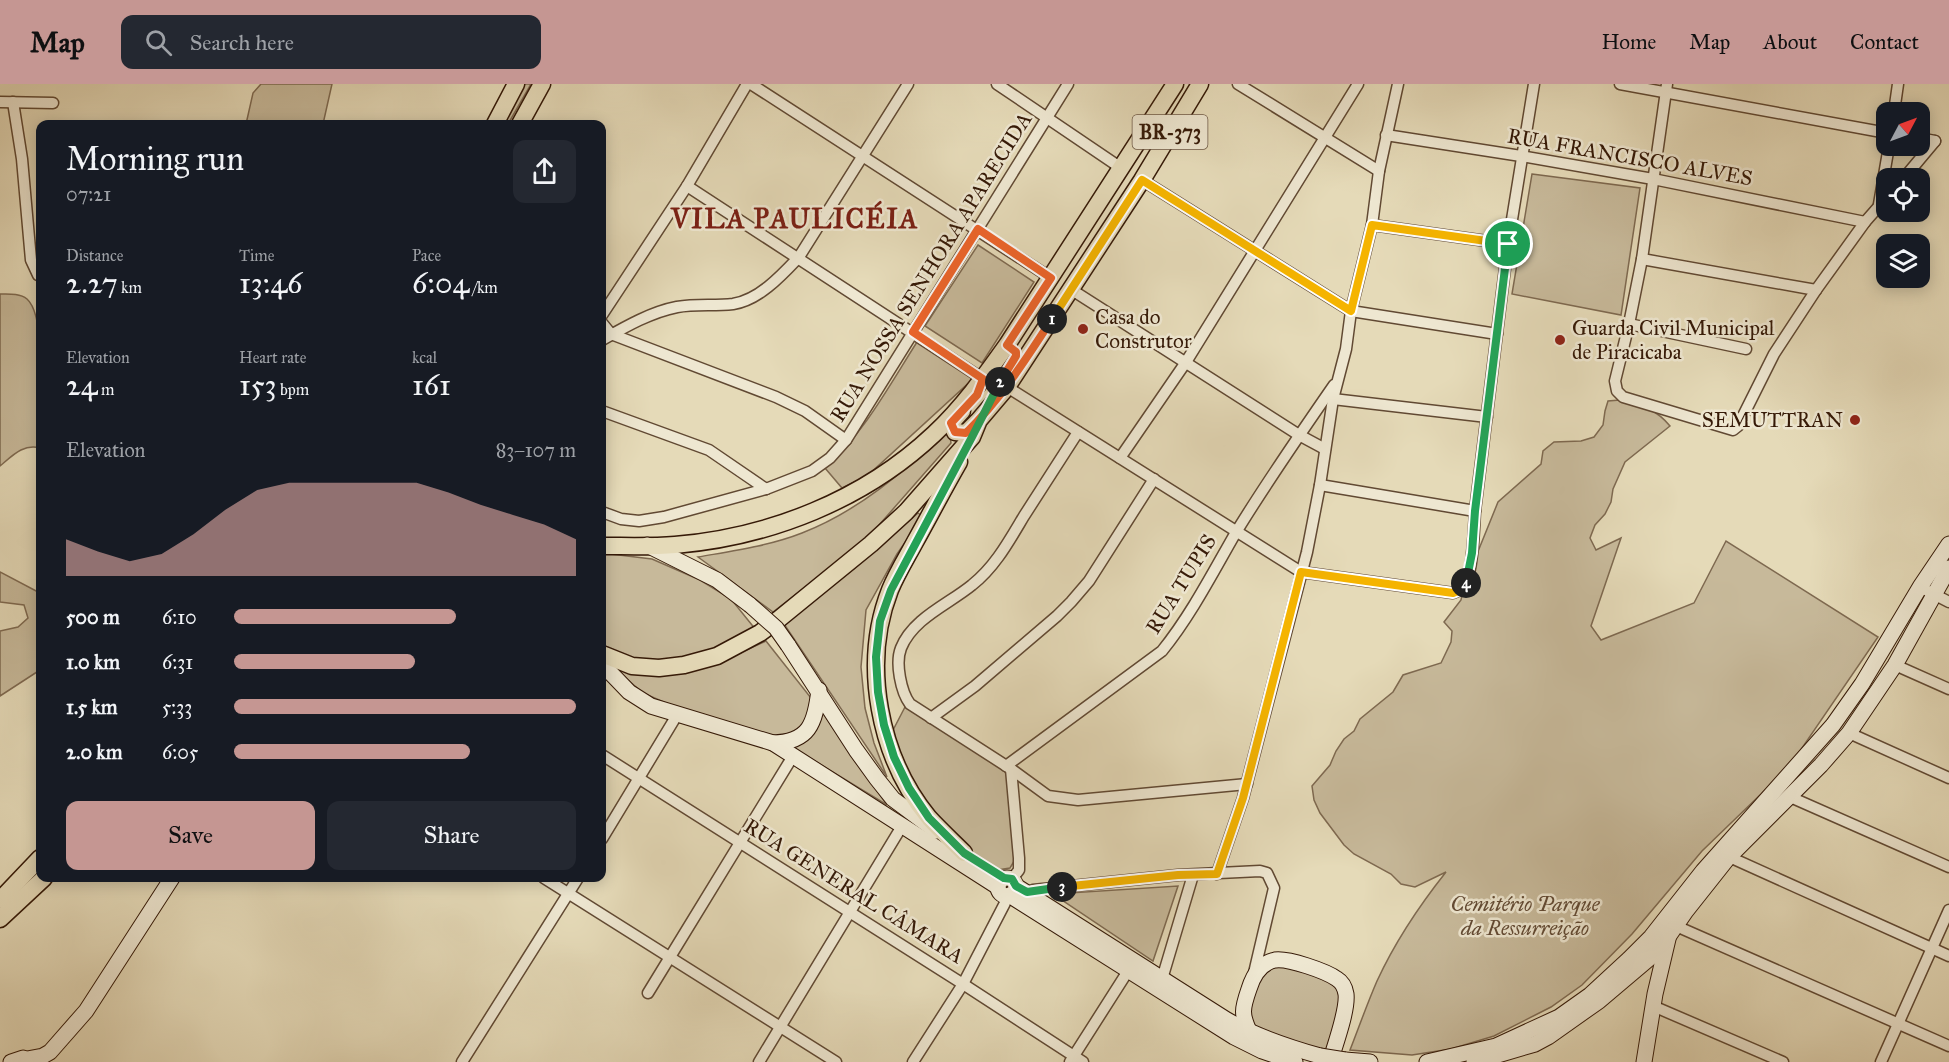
<!DOCTYPE html>
<meta charset="utf-8">
<style>
body{margin:0;font-family:"IM FELL Great Primer",serif;background:#242831;color:#f1f3f6;height:100vh;display:flex;flex-direction:column;font-size:22px;white-space:nowrap}
*{box-sizing:border-box;margin:0}
p{font-size:20px;color:#9ea1a6}
.icon{flex:none;width:33px;height:33px;fill:none;stroke:currentColor;stroke-width:2;stroke-linecap:round;stroke-linejoin:round}
.map{position:relative;flex:1;overflow:hidden}
.details{position:absolute;left:36px;top:36px;width:570px;height:762px;display:flex;flex-direction:column;background:#171b24;border-radius:12px;box-shadow:0 3px 15px #0003}
.details>*{flex:none}
.needle{width:39px;rotate:49deg}
.tools{position:absolute;left:1876px;top:18px;display:grid;gap:12px}
.tools a{display:grid;place-items:center;width:54px;height:54px;border-radius:12px;background:#171b24;box-shadow:0 3px 15px #0003;font-size:30px}
.pin{position:absolute;display:grid;place-items:center;width:51px;height:51px;color:#fff;margin:-26px;border:3px solid #fff;border-radius:50%;box-shadow:0 2px 6px #0007}
.km{position:absolute;width:30px;height:30px;margin:-15px;border-radius:50%;background:#222;color:#fff;font-size:16px;line-height:30px;text-align:center}
.round{display:grid;place-items:center;flex:none;width:63px;height:63px;border-radius:12px;background:#242831}
.headline{display:flex;align-items:center;justify-content:space-between;height:102px;padding:0 30px}
h1{font-size:33px;font-weight:600;line-height:45px}
.metrics{display:grid;grid-template-columns:repeat(3,1fr);gap:9px;height:102px;padding:6px 30px}
.metrics div{display:grid;align-content:center}
.metrics b{font-size:30px;font-weight:600}
.metrics small{font-size:16px;font-weight:400}
.metrics p{font-size:16px}
.chart{height:168px;padding:12px 30px}
.chart p{display:flex;justify-content:space-between}
.chart svg{width:100%;height:108px;margin-top:6px;fill:#c59692;opacity:.7}
.primary-button{display:flex;gap:12px;margin-top:auto;padding:12px 30px}
.primary-button a{flex:1;height:69px;border-radius:12px;background:#c59692;color:#111;font-size:24px;font-weight:600;line-height:69px;text-align:center}
.primary-button a+a{background:#242831;color:#f1f3f6}
ul{padding:0 30px;list-style:none;font-size:20px}
li{display:grid;grid-template-columns:96px 72px 1fr;align-items:center;height:45px}
li i{height:15px;border-radius:8px;background:#c59692}
header{display:flex;align-items:center;gap:36px;box-sizing:border-box;height:84px;padding:0 30px;background:#c59692;color:#111}
header strong{font-size:28px}
nav{display:flex;gap:33px;margin-inline-start:auto;font-size:21px}
.search{width:420px;height:54px;background:#242831;display:flex;align-items:center;gap:15px;box-sizing:border-box;padding:0 21px;border-radius:12px;color:#9ea1a6;font-size:22px}
.map>svg:first-child{display:block}
.green{fill:#c7b99a;stroke:#7e6950;stroke-width:1.5}
.lines{fill:none;stroke-linecap:round;stroke-linejoin:round}
.street-casing{stroke:#614933;stroke-width:13}
.secondary-casing{stroke:#351907;stroke-width:17}
.primary-casing{stroke:#351907;stroke-width:19}
.street{stroke:#eee7d1;stroke-width:10}
.secondary{stroke:#eee7d1;stroke-width:15}
.primary{stroke:#e5dab8;stroke-width:16}
.secondary-bridge-casing{stroke:#351907;stroke-width:17;stroke-linecap:butt}
.secondary-bridge{stroke:#eee7d1;stroke-width:15}
.split-1-casing{stroke:#fff;stroke-width:12}
.split-2-casing{stroke:#fff;stroke-width:12}
.split-3-casing{stroke:#fff;stroke-width:12}
.split-4-casing{stroke:#fff;stroke-width:12}
.split-5-casing{stroke:#fff;stroke-width:12}
.split-1{stroke:#f5b400;stroke-width:8}
.split-2{stroke:#f0652b;stroke-width:8}
.split-3{stroke:#22a559;stroke-width:8}
.split-4{stroke:#f5b400;stroke-width:8}
.split-5{stroke:#22a559;stroke-width:8}
.poi-dot{fill:#8f2418;stroke:#eee7d1;stroke-width:2}
.labels{text-anchor:middle;dominant-baseline:central;stroke-width:5;stroke-linejoin:round;paint-order:stroke}
.shield{fill:#eee7d1;stroke:#6c5744;stroke-width:1.5}
.shield-label{font-size:20px;font-weight:bold;fill:#351907}
.street-label{font-size:21px;fill:#351907;stroke:#eee7d1}
.poi-label{font-size:21px;fill:#351907;stroke:#eee7d1;text-anchor:start}
.park-label{font-size:21px;font-style:italic;fill:#614933;stroke:#eee7d1}
.district-label{font-size:27px;font-weight:bold;letter-spacing:1.5px;fill:#7a1f14;stroke:#eee7d1}
</style>
<header>
<strong>Map</strong>
<div class="search"><svg class="icon" aria-label="search" viewBox="0 0 24 24"><circle cx="10" cy="10" r="6"/><path d="M15 15l6 6"/></svg>Search here</div>
<nav><a>Home</a><a>Map</a><a>About</a><a>Contact</a></nav>
</header>
<div class="map">
<svg width="1949" height="978" viewBox="0 0 1949 978">
<rect width="100%" height="100%" fill="#e5dab8"/>
<filter id="stains"><feTurbulence type="fractalNoise" baseFrequency=".00333" numOctaves="4"/><feColorMatrix values="0 0 0 0 .2 0 0 0 0 .09 0 0 0 0 .02 0 0 0 .5 -.17"/></filter>
<radialGradient id="worn" r=".72"><stop offset=".6" stop-color="#630" stop-opacity="0"/><stop offset="1" stop-color="#630" stop-opacity=".3"/></radialGradient>
<g class="green">
<polygon points="261,0 332,0 323,40 246,40 253,9"/>
<polygon points="524,0 531,0 508,40 502,40"/>
<polygon points="1532,90 1640,104 1621,231 1512,210"/>
<polygon points="978,161 1034,198 982,279 925,242"/>
<path d="M0,210C8,210 20,209 27,215C48,233 40,333 40,364C24,359 12,372 0,382Z"/>
<path d="M917,258L974,294L867,392L842,404L825,384C864,349 889,302 917,258Z"/>
<path d="M1620,316C1642,322 1655,324 1670,342L1625,378L1613,405L1611,418L1605,430L1595,441L1590,454L1596,466L1621,454L1591,542L1601,556L1694,519L1726,457L1878,553L1789,683L1702,767L1632,850L1582,901L1551,923L1494,952L1451,965L1412,971L1350,966C1359,943 1367,920 1377,897C1395,858 1419,822 1446,788L1415,803L1401,800L1391,790L1354,770L1344,761L1320,729L1314,716L1312,702L1330,681L1336,667L1344,655L1354,647L1360,635L1393,608L1403,591L1441,579L1451,558L1452,547L1444,538L1461,516L1464,502L1498,418L1541,380L1543,367L1554,358L1581,357L1594,353L1603,341L1605,327L1608,317Z"/>
<path d="M949,346L951,359L865,457L773,528L698,473C732,467 769,462 802,449C859,427 904,387 949,346Z"/>
<polygon points="918,429 922,432 920,437 897,470 866,526 861,583 865,624 874,659 887,693 784,540 855,484"/>
<path d="M602,469L652,475L700,496L731,515L756,546C713,567 682,584 632,574C622,572 611,567 602,563Z"/>
<polygon points="0,488 40,509 40,586 0,612 0,547 18,543 28,534 24,521 0,518"/>
<polygon points="766,557 811,614 813,624 800,647 775,653 689,629 643,609 613,583 718,579"/>
<polygon points="905,623 1006,686 1016,774 1010,784 997,786 964,765 933,731 905,690 891,650"/>
<polygon points="821,626 887,721 790,662"/>
<polygon points="1178,802 1153,877 1053,810"/>
<path d="M1283,880C1295,884 1322,890 1332,897C1350,912 1333,951 1328,969L1254,946L1248,925L1264,887Z"/>
</g>
<g class="lines">
<g class="street-casing">
<g id="street">
<polyline points="751,0 1051,194"/>
<polyline points="997,0 1121,84"/>
<polyline points="1238,0 1379,87"/>
<polyline points="1620,0 1887,49"/>
<polyline points="1667,0 1642,175 1629,240 1615,297 1617,307 1623,313 1733,346 1738,342 1774,270 1816,206 1865,138 1887,113"/>
<polyline points="0,18 53,19"/>
<polyline points="13,18 22,75 31,176 38,191 40,191"/>
<polyline points="1894,28 1898,0"/>
<polyline points="1386,51 1521,72 1653,95 1865,138"/>
<polyline points="1920,54 1935,57"/>
<polyline points="1904,94 1935,57"/>
<polyline points="1142,96 1351,227 1497,250"/>
<polyline points="687,102 983,295"/>
<polyline points="1879,120 1889,62"/>
<polyline points="1372,141 1508,160"/>
<polyline points="1642,175 1816,206"/>
<polyline points="1072,206 1299,351 1325,365"/>
<polyline points="602,231 687,102 747,0"/>
<polyline points="602,239 611,250 776,313 805,327 846,356"/>
<polyline points="1629,240 1746,265"/>
<path d="M602,256C625,243 651,228 677,223C696,220 714,222 733,220C759,216 781,192 799,173L908,0"/>
<path d="M1007,303L1301,488L1453,509C1458,507 1462,505 1465,501C1473,487 1474,444 1475,427L1508,160L1534,0"/>
<polyline points="1333,315 1487,333"/>
<polyline points="602,327 709,366 766,405"/>
<path d="M1078,348C1060,376 1042,404 1024,432C1009,457 995,483 972,501C949,520 913,534 901,564C895,579 901,608 910,620L1011,685L1048,712L1078,716L1247,700"/>
<polyline points="1120,374 1186,278 1358,0"/>
<polyline points="1320,401 1475,427"/>
<polyline points="602,428 621,435 639,437 664,433 766,405 812,387 830,374 846,356 1068,0"/>
<polyline points="1920,503 1949,518"/>
<polyline points="1895,581 1949,605"/>
<polyline points="931,634 975,602 1057,532 1071,518 1089,497 1154,395"/>
<polyline points="1849,649 1949,694"/>
<polyline points="602,671 963,900 1083,978"/>
<path d="M1006,682L1162,567C1191,531 1212,490 1235,450C1266,399 1300,350 1334,301"/>
<polyline points="1011,685 1019,774 1019,786 1012,795"/>
<polyline points="1788,712 1949,783"/>
<polyline points="602,755 677,631"/>
<polyline points="1725,771 1949,872"/>
<polyline points="1217,790 1243,714 1307,468 1320,401 1333,315 1346,265 1351,227 1372,141 1379,87 1398,0"/>
<polyline points="544,794 836,978"/>
<polyline points="1027,809 1033,806 1178,791 1260,787 1267,789 1274,804 1254,889"/>
<polyline points="1676,842 1949,962"/>
<polyline points="1162,895 1193,791"/>
<polyline points="648,909 793,672"/>
<polyline points="1653,922 1783,978"/>
<polyline points="462,978 578,794"/>
<polyline points="759,978 902,742"/>
<polyline points="913,978 963,900 1005,819 1006,811"/>
<polyline points="1070,978 1128,887"/>
<polyline points="1881,978 1949,826"/>
</g>
</g>
<g class="secondary-casing">
<g id="secondary">
<polyline points="647,461 717,496 750,521"/>
<polyline points="788,561 856,666 877,695 893,715 936,747"/>
<polyline points="602,580 629,608 651,622 773,659 998,803"/>
<path d="M773,659C809,658 815,640 819,606"/>
<circle cx="1007" cy="803" r="9"/>
<path d="M1016,802L1227,936C1257,953 1288,963 1320,972"/>
<polyline points="1009,811 1234,953 1262,967 1295,978"/>
<path d="M1250,949C1241,930 1242,925 1249,905C1253,892 1260,879 1275,876C1288,874 1326,887 1337,895C1342,898 1345,904 1346,910C1348,926 1335,961 1330,978"/>
<polyline points="27,975 43,972 50,968 86,927 172,794"/>
<polyline points="1345,976 1370,978"/>
<polyline points="11,978 23,974 31,978"/>
<polyline points="1427,978 1496,962 1559,933 1590,911 1629,875 1651,853 1703,787 1833,641 1862,600 1920,503 1949,460"/>
<polyline points="1474,978 1535,960 1548,953 1599,917 1651,873 1664,859 1686,827 1728,774 1821,681 1849,649 1895,581 1949,484"/>
<polyline points="1644,978 1655,910 1668,855"/>
</g>
</g>
<g class="primary-casing">
<g id="primary">
<polyline points="495,40 516,0"/>
<polyline points="520,40 542,0"/>
<polyline points="962,327 951,339 955,348 966,349 977,338"/>
<path d="M959,378C944,404 930,431 915,458C907,473 897,489 890,506C861,580 879,673 929,734C940,746 953,758 964,769"/>
<path d="M602,462C626,462 651,463 675,461C770,453 864,416 934,350C962,324 985,292 1007,261L1175,0"/>
<polyline points="602,570 632,582 659,584 684,581 717,572 760,549 779,535 871,460 906,428 972,353 979,336 1007,303 1142,96 1200,0"/>
<polyline points="0,816 40,774"/>
<polyline points="0,835 44,794"/>
</g>
</g>
<use href="#street" class="street"/>
<use href="#secondary" class="secondary"/>
<use href="#primary" class="primary"/>
<g class="secondary-bridge-casing">
<g id="secondary-bridge">
<polyline points="750,521 776,544 788,561"/>
<polyline points="1320,972 1345,976"/>
</g>
</g>
<use href="#secondary-bridge" class="secondary-bridge"/>
</g>
<g class="lines">
<g class="split-1-casing">
<polyline id="split-1" points="1052,235 1142,96 1351,227 1372,141 1508,160"/>
</g>
<g class="split-2-casing">
<path id="split-2" d="M1000,298L1016,272V268L1007,261L1051,194L978,145L913,248L983,295L977,311L951,339L955,348L966,349C1000,316 1026,275 1052,235"/>
</g>
<g class="split-3-casing">
<polyline id="split-3" points="1000,298 972,353 891,506 880,537 876,573 878,608 884,641 894,673 909,704 929,734 964,769 1004,794 1012,795 1016,802 1027,808 1062,803"/>
</g>
<g class="split-4-casing">
<polyline id="split-4" points="1062,803 1178,791 1217,790 1243,714 1301,488 1453,509 1460,506 1466,499"/>
</g>
<g class="split-5-casing">
<polyline id="split-5" points="1466,499 1472,469 1475,427 1508,160"/>
</g>
<use href="#split-1" class="split-1"/>
<use href="#split-2" class="split-2"/>
<use href="#split-3" class="split-3"/>
<use href="#split-4" class="split-4"/>
<use href="#split-5" class="split-5"/>
</g>
<g class="poi-dot">
<circle cx="1083" cy="245" r="6"/>
<circle cx="1560" cy="256" r="6"/>
<circle cx="1855" cy="336" r="6"/>
</g>
<g class="labels">
<rect class="shield" x="1132.5" y="31" width="75" height="34" rx="4.5"/>
<g class="shield-label">
<text x="1170" y="48">BR-373</text>
</g>
<g class="street-label">
<text transform="translate(1630 73) rotate(10)">RUA FRANCISCO ALVES</text>
<text transform="translate(931 183) rotate(-58)">RUA NOSSA SENHORA APARECIDA</text>
<text transform="translate(1181 500) rotate(-58)">RUA TUPIS</text>
<text transform="translate(854 807) rotate(32)">RUA GENERAL CÂMARA</text>
</g>
<g class="poi-label">
<text x="1095" y="233">Casa do<tspan x="1095" dy="24">Construtor</tspan></text>
<text x="1572" y="244">Guarda Civil Municipal<tspan x="1572" dy="24">de Piracicaba</tspan></text>
<text x="1843" y="336" text-anchor="end">SEMUTTRAN</text>
</g>
<g class="park-label">
<text x="1525" y="820">Cemitério Parque<tspan x="1525" dy="24">da Ressurreição</tspan></text>
</g>
<g class="district-label">
<text x="795" y="134">VILA PAULICÉIA</text>
</g>
</g>
<rect width="100%" height="100%" filter="url(#stains)"/>
<rect width="100%" height="100%" fill="url(#worn)"/>
</svg>
<div class="tools">
<a><svg class="needle" viewBox="-14 -14 28 28"><path d="M0-13l5 13h-10z" fill="#e53935"/><path d="M0 13l5-13h-10z" fill="#9ea1a6"/></svg></a>
<a><svg class="icon" aria-label="locate" viewBox="0 0 24 24"><circle cx="12" cy="12" r="6"/><path d="M12 2v4M12 18v4M2 12h4M18 12h4"/></svg></a>
<a><svg class="icon" aria-label="layers" viewBox="0 0 24 24"><path d="M12 4l9 5-9 5-9-5zM3 14l9 5 9-5"/></svg></a>
</div>
<div class="pin" style="left:1508px;top:160px;background:#1e9e55"><svg class="icon" aria-label="arrive" viewBox="0 0 24 24"><path d="M6 21V4h12l-3 4 3 4H6"/></svg></div>
<b class="km" style="left:1052px;top:235px">1</b>
<b class="km" style="left:1000px;top:298px">2</b>
<b class="km" style="left:1062px;top:803px">3</b>
<b class="km" style="left:1466px;top:499px">4</b>
<section class="details">
<div class="headline"><div><h1>Morning run</h1><p>07:21</p></div><a class="round"><svg class="icon" aria-label="share" viewBox="0 0 24 24"><path d="M12 15V3M7 8l5-5 5 5M5 13v7h14v-7"/></svg></a></div>
<div class="metrics">
<div><p>Distance</p><b>2.27<small> km</small></b></div>
<div><p>Time</p><b>13:46</b></div>
<div><p>Pace</p><b>6:04<small> /km</small></b></div>
</div>
<div class="metrics">
<div><p>Elevation</p><b>24<small> m</small></b></div>
<div><p>Heart rate</p><b>153<small> bpm</small></b></div>
<div><p>kcal</p><b>161</b></div>
</div>
<div class="chart"><p><span>Elevation</span>83–107 m</p>
<svg viewBox="0 0 160 44" preserveAspectRatio="none"><path d="M0 44V29L10 34L20 38L30 35L40 27L50 17L60 9L70 6L80 6L90 6L100 6L110 6L120 10L130 15L140 19L150 23L160 29V44z"/></svg>
</div>
<ul>
<li><b>500 m</b>6:10<i style="width:65%"></i></li>
<li><b>1.0 km</b>6:31<i style="width:53%"></i></li>
<li><b>1.5 km</b>5:33<i style="width:100%"></i></li>
<li><b>2.0 km</b>6:05<i style="width:69%"></i></li>
</ul>
<div class="primary-button"><a>Save</a><a>Share</a></div>
</section>
</div>
